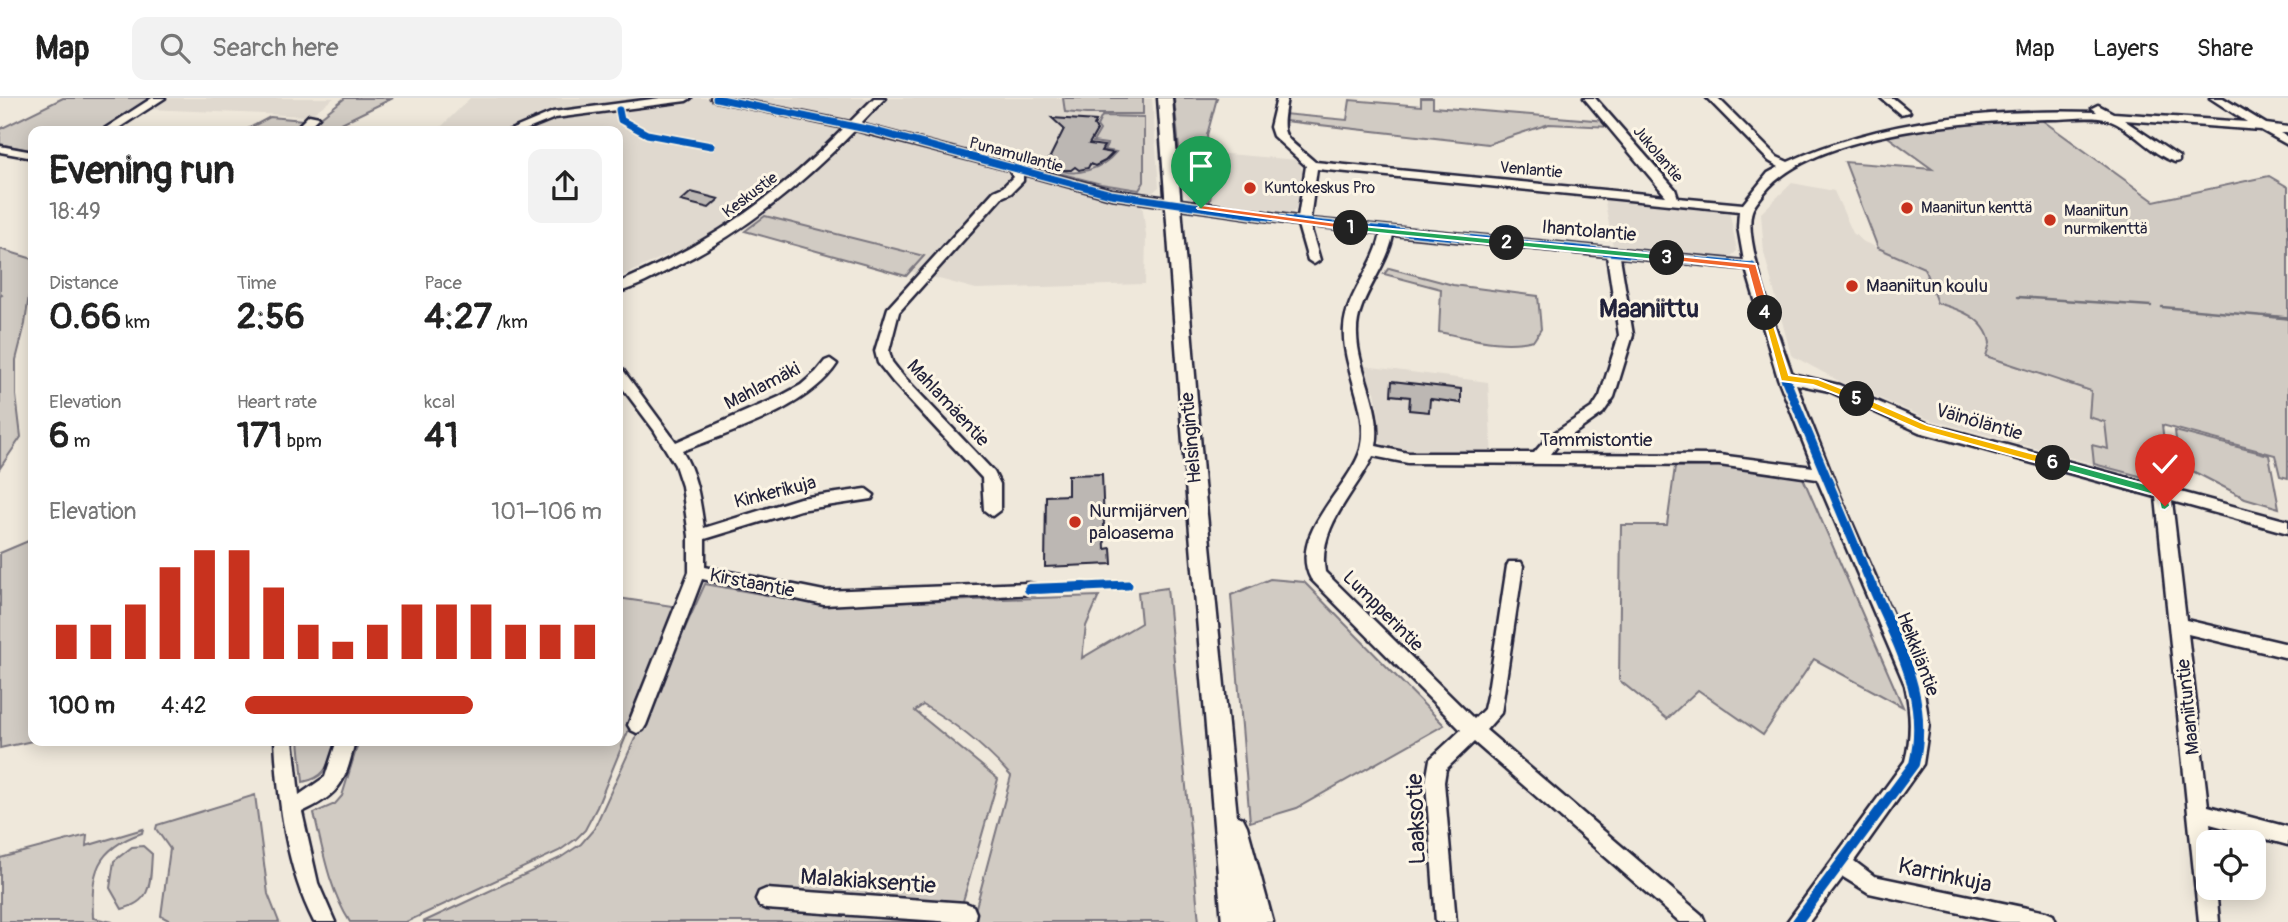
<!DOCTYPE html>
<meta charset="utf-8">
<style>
body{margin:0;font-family:Pangolin,sans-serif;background:#f2f2f2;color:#222;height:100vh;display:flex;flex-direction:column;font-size:26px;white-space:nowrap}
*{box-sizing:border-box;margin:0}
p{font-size:23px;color:#767676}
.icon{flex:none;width:38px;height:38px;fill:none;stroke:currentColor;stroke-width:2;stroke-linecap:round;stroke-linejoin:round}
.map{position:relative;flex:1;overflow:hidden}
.drawer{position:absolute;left:28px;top:28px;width:595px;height:620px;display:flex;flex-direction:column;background:#fff;border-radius:14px;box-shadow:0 4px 18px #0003}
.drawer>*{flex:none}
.fabs{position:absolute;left:2196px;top:732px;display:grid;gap:14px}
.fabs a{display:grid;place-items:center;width:70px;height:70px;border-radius:14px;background:#fff;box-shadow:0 4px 18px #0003;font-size:35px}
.pin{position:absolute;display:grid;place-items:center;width:60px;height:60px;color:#fff;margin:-72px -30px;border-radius:50% 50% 50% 0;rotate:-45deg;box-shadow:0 0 7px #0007}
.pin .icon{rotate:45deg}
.km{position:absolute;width:35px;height:35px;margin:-18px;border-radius:50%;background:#222;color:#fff;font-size:19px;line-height:35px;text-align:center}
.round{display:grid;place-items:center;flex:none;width:74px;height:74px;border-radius:14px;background:#f2f2f2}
.head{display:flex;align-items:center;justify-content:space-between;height:119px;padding:0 21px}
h1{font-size:38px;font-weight:700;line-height:52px}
.metrics{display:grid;grid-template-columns:repeat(3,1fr);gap:10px;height:119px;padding:7px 21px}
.metrics div{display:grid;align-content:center}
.metrics b{font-size:35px;font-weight:700}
.metrics small{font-size:19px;font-weight:400}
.metrics p{font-size:19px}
.chart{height:196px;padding:14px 21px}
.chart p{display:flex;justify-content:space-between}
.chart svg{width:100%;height:126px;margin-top:7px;stroke:#c8321e;stroke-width:6}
ul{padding:0 21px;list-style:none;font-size:23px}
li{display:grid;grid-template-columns:112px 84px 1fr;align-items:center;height:52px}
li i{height:18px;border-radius:9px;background:#c8321e}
header{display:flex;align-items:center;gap:42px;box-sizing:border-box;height:98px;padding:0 35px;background:#fff;border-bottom:2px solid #e0e0e0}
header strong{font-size:33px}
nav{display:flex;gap:38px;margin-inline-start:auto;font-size:24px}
.search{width:490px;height:63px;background:#f2f2f2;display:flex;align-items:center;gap:18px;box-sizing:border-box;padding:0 24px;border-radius:14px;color:#767676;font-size:26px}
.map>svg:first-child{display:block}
.built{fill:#e0d9cf}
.green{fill:#d1cbc3;stroke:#7a767f;stroke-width:2}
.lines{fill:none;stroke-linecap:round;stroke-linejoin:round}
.stream-far1{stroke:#716f79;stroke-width:2.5}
.stream{stroke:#716f79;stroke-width:3.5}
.building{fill:#bcb7b3;stroke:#22223b;stroke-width:2}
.minor-casing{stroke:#22223b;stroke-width:5}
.major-casing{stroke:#22223b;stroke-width:5}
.minor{fill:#fcf5e5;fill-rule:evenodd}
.major{fill:#fcf5e5;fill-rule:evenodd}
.cycleway-far2-casing{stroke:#fcf5e5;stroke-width:10}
.cycleway-far1-casing{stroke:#fcf5e5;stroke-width:13}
.cycleway-casing{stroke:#fcf5e5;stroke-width:15}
.cycleway-far2{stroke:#0057b8;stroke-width:7}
.cycleway-far1{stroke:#0057b8;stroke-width:9}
.cycleway{stroke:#0057b8;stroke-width:10}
.split-1{fill:#f0652b;stroke:#fff;stroke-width:2}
.split-2{fill:#22a559;stroke:#fff;stroke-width:2}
.split-3{fill:#22a559;stroke:#fff;stroke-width:2}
.split-4{fill:#f0652b;stroke:#fff;stroke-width:2}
.split-5{fill:#f5b400;stroke:#fff;stroke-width:2}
.split-6{fill:#f5b400;stroke:#fff;stroke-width:2}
.split-7{fill:#22a559;stroke:#fff;stroke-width:2}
.poi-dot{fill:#c8321e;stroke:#fcf5e5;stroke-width:2.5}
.labels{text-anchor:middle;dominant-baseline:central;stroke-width:6;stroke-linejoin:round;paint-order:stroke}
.far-street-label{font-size:16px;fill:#22223b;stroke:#fcf5e5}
.far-poi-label{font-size:16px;fill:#22223b;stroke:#fcf5e5;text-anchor:start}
.street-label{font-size:19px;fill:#22223b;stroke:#fcf5e5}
.poi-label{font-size:19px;fill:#22223b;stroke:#fcf5e5;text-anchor:start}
.near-street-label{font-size:23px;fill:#22223b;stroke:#fcf5e5}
.district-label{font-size:26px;font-weight:bold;fill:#22223b;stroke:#fcf5e5}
</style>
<header>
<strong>Map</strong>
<div class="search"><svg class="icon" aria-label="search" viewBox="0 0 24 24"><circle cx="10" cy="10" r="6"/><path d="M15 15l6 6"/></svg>Search here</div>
<nav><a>Map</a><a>Layers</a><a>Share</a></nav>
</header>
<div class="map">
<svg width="2288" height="824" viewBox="0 0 2288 824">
<rect width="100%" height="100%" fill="#efe8db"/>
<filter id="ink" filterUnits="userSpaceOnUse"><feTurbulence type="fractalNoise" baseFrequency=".0143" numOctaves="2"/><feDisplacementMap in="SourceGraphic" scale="14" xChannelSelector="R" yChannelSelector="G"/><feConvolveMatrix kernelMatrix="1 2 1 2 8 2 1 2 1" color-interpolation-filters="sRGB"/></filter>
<g filter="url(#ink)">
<g class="built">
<polygon points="165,0 334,0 309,18 147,11"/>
<polygon points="470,0 1152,0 1159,89 1142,104 1146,137 1145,186 976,191 739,127 678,162 667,157 618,180 618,33 437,33"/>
<polygon points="1216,55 1299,62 1304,78 1298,111 1290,115 1210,103"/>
<polygon points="1792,85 1834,93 1853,135 1864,144 1924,170 1937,205 1965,215 1987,233 1990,246 1986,258 2091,293 2089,319 2105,323 2108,351 2093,347 2094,366 1928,321 1839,283 1791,257 1764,155 1761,115"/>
<polygon points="1604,99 1723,113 1730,117 1737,153 1730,159 1613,148"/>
<polygon points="1364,268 1488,284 1492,361 1408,360 1386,351 1379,342 1376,325 1380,322 1375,294 1368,285"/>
</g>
<g class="green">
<polygon points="63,0 152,0 102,33 33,33 33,53 0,46 0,31"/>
<polygon points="345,0 393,0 325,33 303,33"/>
<polygon points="1063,0 1143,0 1143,16 1086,16 1065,14"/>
<polygon points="1174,0 1217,0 1207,37 1208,52 1216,55 1210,103 1195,90 1190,65 1179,50"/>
<polygon points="1421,0 1433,0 1433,9 1606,23 1610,29 1549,26 1488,46 1285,23 1284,16 1347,22 1350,2 1421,8"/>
<path d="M2028,12L2154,103L2269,78L2288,89V380L2280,378L2275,357L2162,327L2167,368L2162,384L2094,366L2092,347L2108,351L2105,324L2089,319L2091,293L1986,258L1990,245C1986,220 1959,211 1937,205L1924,170L1878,150L1845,64L1932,71L1884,36L1994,17L1989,14Z"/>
<path d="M1102,18L1144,19V84L1139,92L1101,86L1032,68L1046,63L1058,66L1056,70C1075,81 1103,70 1116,54L1104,52L1107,46L1093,44L1100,32L1097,28Z"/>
<polygon points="270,19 304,22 292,33 244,33"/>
<polygon points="765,118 924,158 906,178 745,133"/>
<polygon points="0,151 33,161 33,167 25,226 16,262 16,297 21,339 0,370 0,198 2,197 0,194"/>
<path d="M1389,170L1453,187L1538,198L1541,231L1534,242C1502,250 1471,240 1439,234L1441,191L1384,176Z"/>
<polygon points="2175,333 2269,357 2279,410 2245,400 2179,366"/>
<polygon points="1732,368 1803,380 1903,609 1814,561 1763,637 1698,592 1667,621 1619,582 1621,427 1667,427 1675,369"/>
<polygon points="33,441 33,642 37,642 0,650 0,455"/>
<polygon points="1270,481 1304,484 1444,627 1297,710 1250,724 1231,497"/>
<path d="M705,486L822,507L1099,498L1086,528L1082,560L1141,525L1138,494L1167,490L1199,824H972L1011,678C985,649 957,626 923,607L915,613L998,681L957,824H423L560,760L581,746L594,731Z"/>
<path d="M618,500L679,509L597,709L585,732L576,741L559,753L406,824H350C329,791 323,753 314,715L335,706L342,698L359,642H618Z"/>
<path d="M299,642H336C328,664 329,679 303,684Z"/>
<polygon points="255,697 268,796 279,824 172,824 161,818 170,751 156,731 157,727"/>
<path d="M143,731L142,735C95,751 91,775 93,820L113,824H0V760L87,737L86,748Z"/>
<path d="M143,748L152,756C150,784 153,803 122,811L110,790L114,763L132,749Z"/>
</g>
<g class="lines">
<g class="stream-far1">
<polyline points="2018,199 2151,208"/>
<polyline points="2162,209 2287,220"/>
</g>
<polyline class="stream" points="2267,218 2288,220"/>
</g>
<g class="building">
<polygon points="1052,20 1096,23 1094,28 1097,32 1089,46 1104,48 1101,53 1113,55 1105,63 1095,68 1090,66 1088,70 1079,72 1075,69 1071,72 1058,72 1061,65 1048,63 1064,31"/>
<polygon points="691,94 719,101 709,110 681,103"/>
<polygon points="1392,283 1461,291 1461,305 1430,301 1429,314 1409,312 1410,299 1391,297"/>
<polygon points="1102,376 1105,451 1111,450 1112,466 1045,469 1046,398 1068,397 1068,377"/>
</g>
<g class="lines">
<g class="minor-casing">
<g id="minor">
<polygon points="152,0 165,0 114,33 101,33"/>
<polygon points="660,0 691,0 686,3 555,20 523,33 508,33 553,14"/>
<path d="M711,0H732L850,24L874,0H885L860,26L1112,92L1298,119L1306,68L1273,38L1270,29L1277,0H1287C1279,43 1284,36 1315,64L1666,98L1584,0H1595L1675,91L1678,100L1743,106L1768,75L1779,69L1769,63L1707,0H1718L1777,59L1788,64C1884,20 1992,11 2097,14L2092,10L2098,7L2113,15L2247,24L2210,0H2223L2266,26L2288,29V35H2280L2288,39V47L2261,32L2124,22L2179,59V63L2175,64C2150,56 2132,30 2108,22C2094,17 2070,21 2055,21C1979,22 1814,32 1764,95C1760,101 1754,107 1752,113C1742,142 1781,244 1792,276L1839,287L1929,326L2288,423V435L2172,403L2186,522L2288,546V560L2188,536L2208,708L2288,729V747L2210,726L2212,744H2208V789H2216L2219,824H2199L2156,399L1919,334L1829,293L1796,286L1838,393L1923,587L1929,626L1923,666L1854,763L1874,778L2046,814L2053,817L2056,824H2001L1869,795L1843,779L1809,824H1787L1905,663C1912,637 1911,613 1905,587L1817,381L1719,367L1408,365L1373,358C1355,396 1317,429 1325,474L1474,621L1484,611L1488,593L1507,468L1509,464H1521L1523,468L1501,615L1486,632L1702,817L1705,824H1680L1474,644L1446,671L1444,684L1456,824H1436L1426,684L1430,661L1461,632L1311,481C1287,436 1349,391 1361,351C1371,314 1341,268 1344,230C1346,196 1375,169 1381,135L1310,128L1320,162L1314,166L1308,162L1298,127L1111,100L1023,76V83L1011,95L1002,99L899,214L889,253L892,264L903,278L994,374L1000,386V412L992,418L984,412L982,380L893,284L878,265L875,253L888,210L994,93L1003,89L1013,79L1009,72L855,32C800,88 743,135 672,170C655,179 636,190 618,194V185C712,144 772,103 844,30L716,3ZM1317,71L1739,113L1738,129L1744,163L1310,121ZM1393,137L1607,158L1619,237L1600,298L1593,309L1548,339L1534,355H1408L1376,348C1383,311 1358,274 1357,237C1355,201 1387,172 1393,137ZM1620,159L1746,171L1778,280L1813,369L1719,357L1551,356L1558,347L1603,315L1614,299L1633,237Z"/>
<polygon points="1881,0 1893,0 1910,14 1900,16"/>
<polygon points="309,17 319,19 304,33 293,33"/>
<polygon points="0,48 33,54 33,60 0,54"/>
<path d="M830,261L837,266C808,311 730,334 682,353C697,377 700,402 704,430L800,400L866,391L874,397L872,401L800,412L705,441V469L824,493L1029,485L1035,486L1037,491L1035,496L824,507L702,481L646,627L643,632L637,635L631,632L628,627L689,474V438L682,388L675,367L654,332L618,284V270L623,272L676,344L779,299L801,287L816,274L825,263Z"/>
<path d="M275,642H293L299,697L325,679L337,642H355C346,683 341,696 302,714L318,785L335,824H314C286,769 278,703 275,642Z"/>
<polygon points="766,791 966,805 973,808 976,815 974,824 954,824 766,811 759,808 756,801 759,794"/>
</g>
</g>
<g class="major-casing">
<polygon id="major" points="1158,0 1172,0 1204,386 1237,718 1243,720 1247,728 1273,824 1222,824 1186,386"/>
</g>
<use href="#minor" class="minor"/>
<use href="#major" class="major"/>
<g class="cycleway-far2-casing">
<g id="cycleway-far2">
<polyline points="716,0 871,32 1111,96 1303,124 1752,168"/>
<polyline points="619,12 621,22 647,36 711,48"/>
</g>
</g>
<g class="cycleway-far1-casing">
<g id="cycleway-far1">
<polyline points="1785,280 1873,491"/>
<polyline points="1040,491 1128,487"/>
</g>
</g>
<g class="cycleway-casing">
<g id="cycleway">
<polyline points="1029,491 1084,489"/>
<path d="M1797,824L1914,666C1930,599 1898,549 1873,489"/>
</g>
</g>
<use href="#cycleway-far2" class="cycleway-far2"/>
<use href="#cycleway-far1" class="cycleway-far1"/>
<use href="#cycleway" class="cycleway"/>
</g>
</g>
<polygon class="split-1" points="1201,107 1351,127 1355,130 1351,132 1198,111 1197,110"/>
<polygon class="split-2" points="1351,127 1507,142 1511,145 1507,148 1348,132 1346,130"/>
<polygon class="split-3" points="1507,142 1667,157 1672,160 1667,163 1504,147 1504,143"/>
<polygon class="split-4" points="1667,157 1756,166 1770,215 1765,218 1760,215 1748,171 1664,162 1663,160"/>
<polygon class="split-5" points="1762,213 1770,215 1789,277 1818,281 1861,298 1861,303 1854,303 1813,287 1781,283"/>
<polygon class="split-6" points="1854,298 1861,298 1927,327 2053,361 2059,365 2053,369 1920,332 1854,303"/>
<polygon class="split-7" points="2053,361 2167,392 2170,408 2165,412 2161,411 2158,398 2050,368 2050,362"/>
<g class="poi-dot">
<circle cx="1250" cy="90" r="7"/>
<circle cx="1907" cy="110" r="7"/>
<circle cx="2050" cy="122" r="7"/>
<circle cx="1852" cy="188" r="7"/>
<circle cx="1075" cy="424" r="7"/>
</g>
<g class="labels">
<g class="far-street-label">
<text transform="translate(1658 56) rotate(50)">Jukolantie</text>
<text transform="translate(1016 57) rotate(15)">Punamullantie</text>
<text transform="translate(1531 72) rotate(5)">Venlantie</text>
<text transform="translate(750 97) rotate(-37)">Keskustie</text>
</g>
<g class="far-poi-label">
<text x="1264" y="90">Kuntokeskus Pro</text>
<text x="1921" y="110">Maaniitun kenttä</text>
<text x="2064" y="113">Maaniitun<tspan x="2064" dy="18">nurmikenttä</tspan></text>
</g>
<g class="street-label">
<text transform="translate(1589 133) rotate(5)">Ihantolantie</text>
<text transform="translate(762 288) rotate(-27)">Mahlamäki</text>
<text transform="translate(948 305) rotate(47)">Mahlamäentie</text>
<text transform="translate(1979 324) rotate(16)">Väinöläntie</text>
<text transform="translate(1191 340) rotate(-95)">Helsingintie</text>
<text x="1596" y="342">Tammistontie</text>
<text transform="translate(775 394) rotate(-14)">Kinkerikuja</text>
<text transform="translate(752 485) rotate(11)">Kirstaantie</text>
<text transform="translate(1383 513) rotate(45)">Lumpperintie</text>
<text transform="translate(1918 556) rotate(69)">Heikkiläntie</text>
<text transform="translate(2188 609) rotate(-96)">Maaniituntie</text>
</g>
<g class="poi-label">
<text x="1866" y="188">Maaniitun koulu</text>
<text x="1089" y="413">Nurmijärven<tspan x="1089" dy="22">paloasema</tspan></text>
</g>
<g class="near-street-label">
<text transform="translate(1416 721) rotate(-92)">Laaksotie</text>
<text transform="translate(1945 777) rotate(12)">Karrinkuja</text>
<text transform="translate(868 783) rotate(4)">Malakiaksentie</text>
</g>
<g class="district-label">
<text x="1649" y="211">Maaniittu</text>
</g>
</g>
</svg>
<div class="fabs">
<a><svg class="icon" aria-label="locate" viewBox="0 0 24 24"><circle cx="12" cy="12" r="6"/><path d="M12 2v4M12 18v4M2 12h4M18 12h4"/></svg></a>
</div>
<div class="pin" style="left:1201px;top:110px;background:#1e9e55"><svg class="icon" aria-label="arrive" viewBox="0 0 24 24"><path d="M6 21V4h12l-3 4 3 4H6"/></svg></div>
<div class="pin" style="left:2165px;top:408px;background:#d93025"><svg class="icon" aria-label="check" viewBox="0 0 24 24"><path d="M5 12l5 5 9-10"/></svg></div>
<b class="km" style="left:1351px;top:130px">1</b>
<b class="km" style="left:1507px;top:145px">2</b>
<b class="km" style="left:1667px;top:160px">3</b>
<b class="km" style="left:1765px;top:215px">4</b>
<b class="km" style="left:1857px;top:301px">5</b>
<b class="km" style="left:2053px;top:365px">6</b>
<section class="drawer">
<div class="head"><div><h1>Evening run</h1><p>18:49</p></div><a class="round"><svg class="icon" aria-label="share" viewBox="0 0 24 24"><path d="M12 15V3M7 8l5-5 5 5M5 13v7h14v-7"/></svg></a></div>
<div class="metrics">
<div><p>Distance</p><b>0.66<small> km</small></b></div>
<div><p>Time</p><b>2:56</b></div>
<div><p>Pace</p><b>4:27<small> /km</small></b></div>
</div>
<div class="metrics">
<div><p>Elevation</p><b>6<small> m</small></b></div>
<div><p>Heart rate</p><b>171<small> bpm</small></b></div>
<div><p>kcal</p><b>41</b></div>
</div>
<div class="chart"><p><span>Elevation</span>101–106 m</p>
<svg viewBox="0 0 160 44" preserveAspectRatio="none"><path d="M5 44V32M15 44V32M25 44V25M35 44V12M45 44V6M55 44V6M65 44V19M75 44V32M85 44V38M95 44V32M105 44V25M115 44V25M125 44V25M135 44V32M145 44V32M155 44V32"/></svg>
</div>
<ul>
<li><b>100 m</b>4:42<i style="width:64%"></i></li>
</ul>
</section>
</div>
